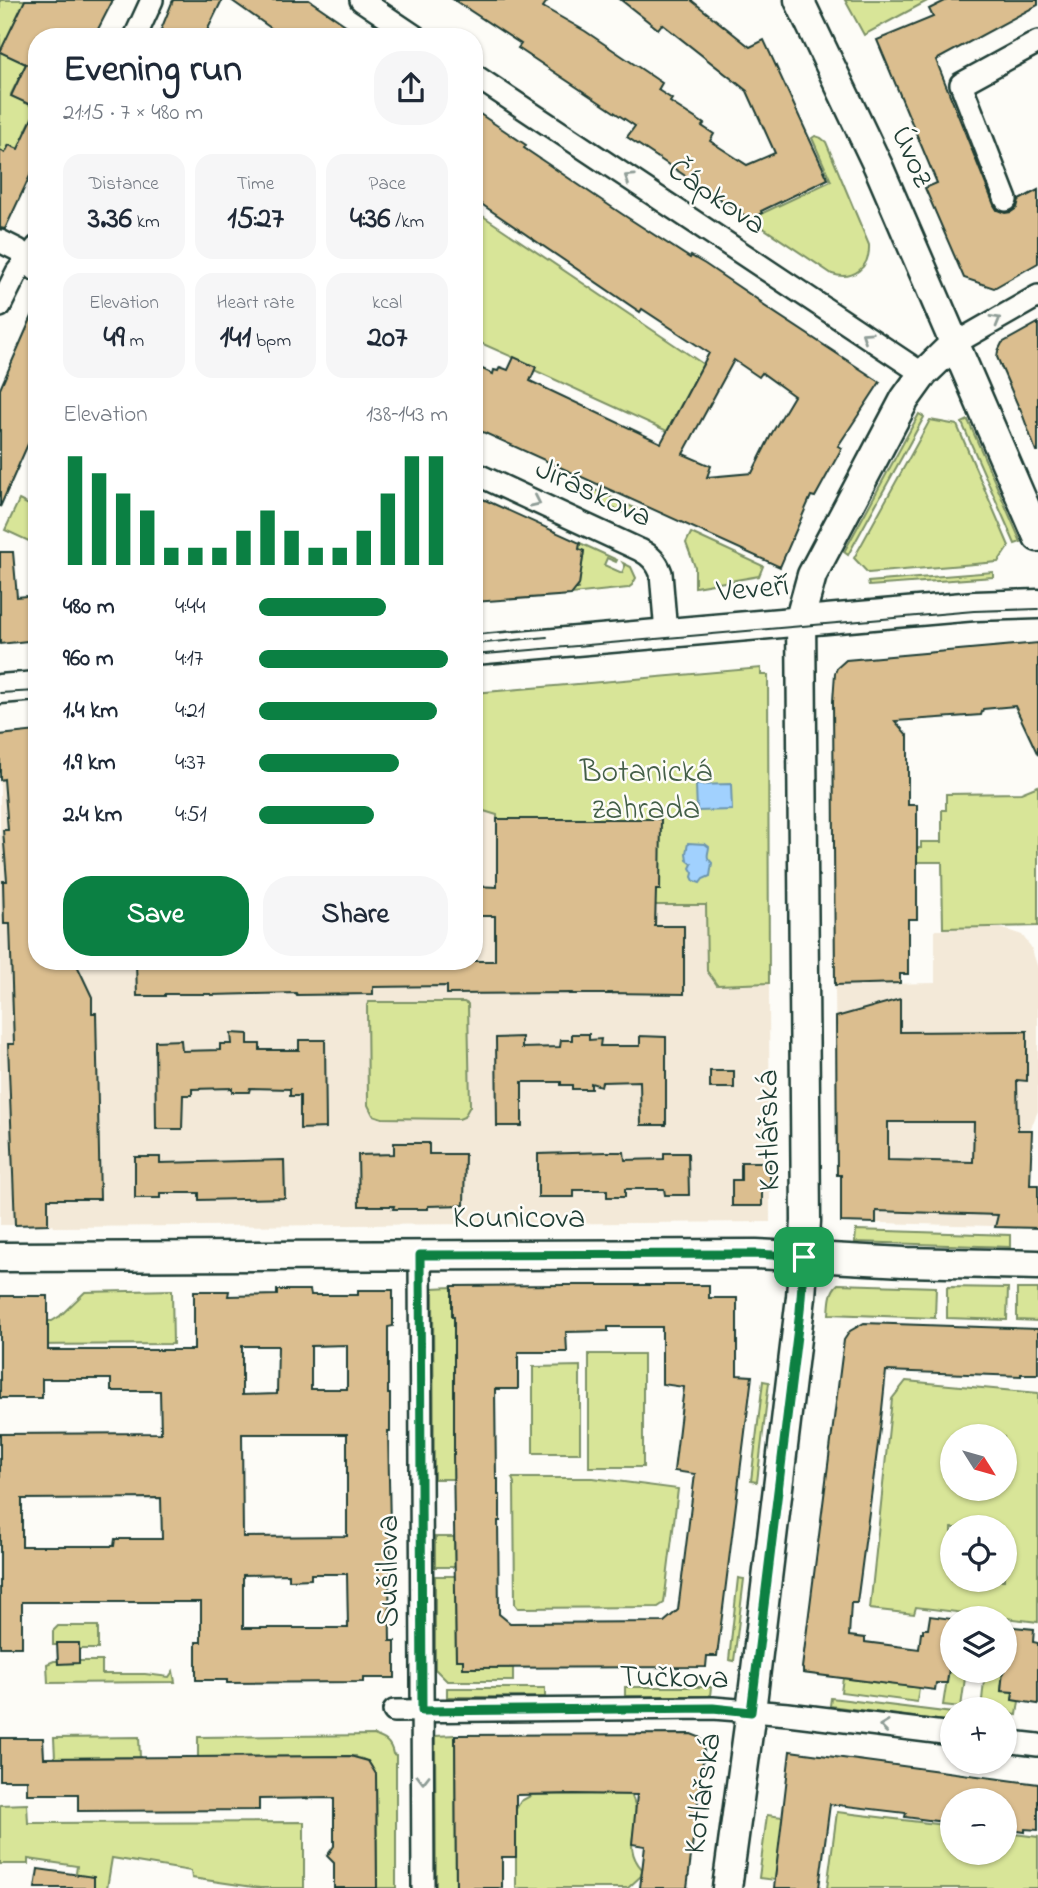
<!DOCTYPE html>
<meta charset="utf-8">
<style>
body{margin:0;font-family:"Indie Flower",sans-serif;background:#f6f6f7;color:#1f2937;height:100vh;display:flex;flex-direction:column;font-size:26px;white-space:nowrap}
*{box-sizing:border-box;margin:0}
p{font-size:23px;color:#747a83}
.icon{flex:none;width:38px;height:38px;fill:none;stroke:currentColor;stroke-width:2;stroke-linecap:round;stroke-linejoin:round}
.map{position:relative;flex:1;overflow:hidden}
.details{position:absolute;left:28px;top:28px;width:455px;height:942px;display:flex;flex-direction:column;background:#fff;border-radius:28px;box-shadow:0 2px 5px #0004}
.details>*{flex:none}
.needle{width:46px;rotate:127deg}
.controls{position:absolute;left:940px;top:1424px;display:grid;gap:14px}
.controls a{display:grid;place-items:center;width:77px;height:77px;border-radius:50%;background:#fff;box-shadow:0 2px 5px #0004;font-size:35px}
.pin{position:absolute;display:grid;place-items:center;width:60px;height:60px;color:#fff;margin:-30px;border-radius:14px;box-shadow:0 4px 10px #0006}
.round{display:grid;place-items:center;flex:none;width:74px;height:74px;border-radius:28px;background:#f6f6f7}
.headline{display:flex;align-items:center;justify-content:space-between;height:119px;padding:0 35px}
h1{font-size:38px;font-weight:800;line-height:52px}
.stats{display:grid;grid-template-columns:repeat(3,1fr);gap:10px;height:119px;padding:7px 35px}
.stats div{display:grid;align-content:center;border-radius:18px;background:#f6f6f7;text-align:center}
.stats b{font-size:30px;font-weight:800}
.stats small{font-size:19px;font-weight:400}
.stats p{font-size:19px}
.chart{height:196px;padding:14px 35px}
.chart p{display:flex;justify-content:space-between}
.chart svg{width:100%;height:126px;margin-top:7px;stroke:#0b8043;stroke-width:6}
.primary-button{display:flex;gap:14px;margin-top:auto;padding:14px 35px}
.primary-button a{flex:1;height:80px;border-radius:28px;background:#0b8043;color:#fff;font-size:28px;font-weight:800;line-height:80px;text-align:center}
.primary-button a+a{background:#f6f6f7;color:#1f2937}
ul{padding:0 35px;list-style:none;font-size:23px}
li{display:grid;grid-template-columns:112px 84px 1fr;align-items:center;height:52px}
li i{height:18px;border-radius:9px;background:#0b8043}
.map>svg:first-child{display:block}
.built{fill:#f3e9d8}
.green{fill:#d8e598;stroke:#7c9166;stroke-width:2;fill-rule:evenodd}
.water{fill:#a1d1fe;stroke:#6d96ad;stroke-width:2}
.building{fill:#dbbe8f;stroke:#1f3d34;stroke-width:2;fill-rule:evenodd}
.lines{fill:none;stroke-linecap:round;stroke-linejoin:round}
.street-casing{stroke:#1f3d34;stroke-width:26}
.secondary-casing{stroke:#1f3d34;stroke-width:33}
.street{stroke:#fdfcf7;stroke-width:21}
.secondary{stroke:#fdfcf7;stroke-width:28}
.tram{stroke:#1f3d34;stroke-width:2}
.oneway{stroke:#8e9c96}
.route-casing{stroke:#fff;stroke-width:14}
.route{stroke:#0b8043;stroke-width:9}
.labels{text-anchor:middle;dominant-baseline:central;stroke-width:5;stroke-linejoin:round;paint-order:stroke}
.street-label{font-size:32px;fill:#1f3d34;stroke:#fdfcf7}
.park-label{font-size:32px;fill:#445f48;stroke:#fdfcf7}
</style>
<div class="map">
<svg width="1038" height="1888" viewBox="0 0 1038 1888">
<rect width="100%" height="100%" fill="#fdfcf7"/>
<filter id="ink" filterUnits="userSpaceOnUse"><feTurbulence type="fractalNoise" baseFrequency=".0143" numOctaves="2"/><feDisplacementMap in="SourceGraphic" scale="14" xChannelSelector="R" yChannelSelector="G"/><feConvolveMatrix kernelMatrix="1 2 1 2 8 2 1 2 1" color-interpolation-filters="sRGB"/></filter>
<g filter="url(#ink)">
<g class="built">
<polygon points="37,731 37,961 474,961 474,808 497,815 497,905 707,905 707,971 717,985 769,983 770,1222 54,1227 53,1225 0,1225 0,735"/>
<polygon points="998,927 1022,935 1031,947 1038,968 1038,1111 1030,1130 1024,1228 993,1226 841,1222 841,1176 837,1175 835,985 935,983 935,930 942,930 943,928"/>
</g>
<g class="green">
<polygon points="0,0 50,0 1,52 26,64 11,94 37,108 26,130 37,135 29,154 9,145 5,153 0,150"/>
<polygon points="845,0 929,0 864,35"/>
<path d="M815,136L821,138L826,142L869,245C870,268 853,281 832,274L750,219L831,181L812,138Z"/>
<polygon points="474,210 703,364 667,431 534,370 535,367 474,340"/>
<polygon points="919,414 924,417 848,555 844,552"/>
<polygon points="930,420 957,425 1009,546 998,562 868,573 854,558"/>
<polygon points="968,420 1021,542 1015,544 962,423"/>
<polygon points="570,479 648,514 645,522 566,487"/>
<polygon points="19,500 37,509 37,534 33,543 5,530"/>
<polygon points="691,533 763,566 759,576 695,587 695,567 686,543"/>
<polygon points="580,543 617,560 616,562 607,558 604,565 622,573 625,566 623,563 631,567 636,578 632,585 628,588 572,594 572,589 578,589 584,551 579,549"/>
<polygon points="993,572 993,577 869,586 868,582"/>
<polygon points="761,668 761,675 768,675 769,983 717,985 707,971 706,905 497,905 497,815 474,808 474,693"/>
<polygon points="1038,786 1038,926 943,928 942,862 904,862 904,852 917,851 917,848 921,848 921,842 942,842 942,810 946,810 946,794 1021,793"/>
<polygon points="369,1002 464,1002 468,1004 470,1106 464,1117 459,1119 382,1118 373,1115 368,1105 367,1005"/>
<polygon points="856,1230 1010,1235 1010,1247 855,1242"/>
<path d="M838,1284L936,1287L935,1318L829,1314C830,1304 829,1292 838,1284Z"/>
<polygon points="452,1287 452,1316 454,1317 454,1479 434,1479 433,1288"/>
<polygon points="947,1287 1008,1288 1007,1320 947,1318"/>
<polygon points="1017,1289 1038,1289 1038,1321 1017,1320"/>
<polygon points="172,1290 173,1344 28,1345 28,1321 52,1321 60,1316 85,1292"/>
<rect x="589" y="1354" width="54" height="113"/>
<polygon points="580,1366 580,1453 533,1453 533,1367"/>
<polygon points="763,1381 769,1382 757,1482 751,1481"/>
<path d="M906,1381L1038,1393V1622L916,1607L914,1614L870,1609L892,1399ZM952,1437H1004V1489H952ZM952,1528H1004V1580H952Z"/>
<polygon points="512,1478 593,1478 678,1489 664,1603 658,1607 518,1608 515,1604 514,1483"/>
<polygon points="435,1537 454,1537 455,1567 435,1567"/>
<polygon points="435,1576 455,1576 456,1660 464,1658 466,1665 463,1666 463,1668 513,1668 513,1681 447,1681 435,1669"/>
<polygon points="738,1578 744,1579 734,1661 729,1660"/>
<polygon points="58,1626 98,1626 98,1649 79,1649 78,1643 57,1643 57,1645 53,1645 53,1631"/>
<polygon points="952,1647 952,1671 966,1671 961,1707 943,1705"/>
<polygon points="54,1661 102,1661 102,1674 145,1674 169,1677 173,1671 175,1682 48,1683 47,1664"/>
<polygon points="985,1671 1003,1671 1001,1690 1013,1692 1012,1700 1019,1701 1017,1715 1005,1713 1004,1710 981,1710"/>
<polygon points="843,1678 919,1688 917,1702 841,1692"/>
<polygon points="625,1687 711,1687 710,1696 625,1696"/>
<rect x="447" y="1688" width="98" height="9"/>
<polygon points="831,1698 952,1713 952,1722 830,1706"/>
<path d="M374,1735C385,1739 391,1742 393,1754L396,1755V1888H377L376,1774L374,1773C372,1764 367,1759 357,1758L356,1756L198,1757V1737Z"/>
<polygon points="455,1735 456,1888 436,1888 435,1736"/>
<polygon points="139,1737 140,1757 55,1758 54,1738"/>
<path d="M631,1794C633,1799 636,1805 636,1811C636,1834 624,1849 642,1869L641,1876L628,1888H516V1809L521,1801L532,1795Z"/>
<polygon points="27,1804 28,1823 304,1822 304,1888 260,1888 192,1878 191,1871 112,1858 107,1888 74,1888 77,1866 28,1859 28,1864 0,1864 0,1805"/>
<polygon points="837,1812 952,1826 952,1853 1004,1853 1005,1833 1038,1837 1038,1888 827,1888"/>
<polygon points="767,1815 783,1817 775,1880 759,1878"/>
</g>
<g class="water">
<polygon points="731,784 732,810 697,811 696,785"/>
<path d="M688,843L705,844L709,847C708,857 705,855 712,863L710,876L703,879L700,883L694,881L692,877L693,873L690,868L692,864L687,860L686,853Z"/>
</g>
<g class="building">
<polygon points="25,0 113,0 94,37 37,37 37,108 11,96 26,64 0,52"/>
<polygon points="173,0 222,0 204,37 158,37"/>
<polygon points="231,0 309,0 363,37 271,37 275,31"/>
<polygon points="454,0 548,0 543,7 585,31 662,83 658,90 672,99 670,102 704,124 702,126 714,134 710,141 747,165 775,153 747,91 662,24 658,29 621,0 691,0 750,47 764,40 828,179 761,211 762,213 750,219 627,137 635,126 518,48 521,44"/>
<polygon points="947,0 1038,0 1038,5 936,60 994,205 997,210 1005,213 1011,212 1017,208 1019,200 1038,190 1038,263 994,288 964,278 925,188 937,183 877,40 933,17 929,9"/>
<polygon points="37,108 37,161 5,229 0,228 0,150 5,153 9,145 18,149"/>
<path d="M474,110L526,145L524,148L622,214L690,258L691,256L705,264L761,302L760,303L880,382L838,446L842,448L815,497L811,496L780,567L474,428V365L493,374L494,370L498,371L500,367L508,370L514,357L536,367L530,381L661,443L709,353L642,309L640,312L474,199ZM734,360L759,377L762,373L794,396L772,433L752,473L707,477L711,466L683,454Z"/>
<polygon points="37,305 37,424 0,507 0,389"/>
<polygon points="1038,323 1038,451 1036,451 1020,408 1019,408 997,357 998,351 1002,343"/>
<polygon points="474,495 580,543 579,549 584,551 579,585 571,595 474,602"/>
<polygon points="0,552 13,552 17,597 37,595 37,640 0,644"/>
<polygon points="1038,643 1038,755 1015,706 983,709 981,715 895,721 908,736 908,805 917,805 917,919 908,919 908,974 900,974 900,983 835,985 833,701 835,673 837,668 846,660"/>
<polygon points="37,731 37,802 35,802 37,961 75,961 92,997 92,1013 96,1013 100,1199 48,1199 48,1224 15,1225 8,1044 14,1044 10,924 4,924 3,881 7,881 3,830 8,830 4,779 0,780 0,735"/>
<polygon points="497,819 661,819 660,890 656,890 655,926 684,926 684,994 609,993 610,994 570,994 571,993 447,994 447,986 373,987 373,994 297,995 296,993 211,995 211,994 165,994 165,996 137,996 136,961 495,961 495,916 474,916 474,886 497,887"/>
<path d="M900,999V1032L1027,1031V1081L1017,1080L1018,1130H1032L1030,1185H1038V1228L995,1227L998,1215L876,1211V1223L841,1222V1175H837L836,1017ZM888,1122H974L973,1162L888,1160Z"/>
<polygon points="231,1033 248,1034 248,1044 260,1044 260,1050 299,1050 299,1040 325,1040 326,1128 300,1129 300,1096 290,1096 290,1089 250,1088 249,1092 232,1092 232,1088 192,1089 192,1095 183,1095 182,1129 156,1129 155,1041 181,1040 182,1051 220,1050 220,1044 232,1044"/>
<polygon points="572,1034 589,1034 589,1040 601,1039 600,1046 640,1046 640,1036 666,1037 666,1125 641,1125 640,1081 602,1082 601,1086 591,1083 591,1089 572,1089 572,1085 561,1085 561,1082 522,1082 522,1126 497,1126 496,1038 522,1037 522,1048 560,1047 561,1040 572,1040"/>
<rect x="710" y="1071" width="24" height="17"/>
<polygon points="394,1143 429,1143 429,1154 465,1154 464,1205 428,1206 428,1209 393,1209 394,1206 359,1206 358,1155 394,1154"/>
<polygon points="606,1152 624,1152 625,1160 664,1159 664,1153 688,1153 689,1195 665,1195 664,1189 625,1189 625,1197 607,1197 607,1190 574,1190 574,1197 538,1197 538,1154"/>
<polygon points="135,1157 160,1157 160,1163 284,1160 285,1198 199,1200 199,1193 160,1193 160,1198 135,1198"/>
<polygon points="741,1162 770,1162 770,1184 762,1184 762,1206 732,1206 732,1180 741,1180"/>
<path d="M566,1285H709V1298H737V1375L752,1376L717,1656H707L706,1667L463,1668V1660H456L453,1454H454V1317H452V1286ZM608,1327H662V1384L684,1387L674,1471L695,1474L678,1610L664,1622L510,1623L499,1614L498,1521H500V1495H498V1479H496L495,1389H518V1352H567L566,1332L608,1331Z"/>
<path d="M277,1290H310L311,1295H358V1290H393V1326L388,1327V1394H390V1431H388L391,1574H389L390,1641H395V1678H363V1682L227,1683V1680H196V1642H201V1602H22V1647H0V1434L161,1433L160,1391H111V1379H42V1398H0V1296H48V1350H194V1291H229L228,1296L277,1295ZM347,1345V1389H311V1346ZM242,1346H278L277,1394L242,1395ZM242,1434H347V1536L243,1537ZM161,1498L162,1539H115L114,1546H22V1499ZM289,1574V1580L311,1579V1574H347L348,1628H243V1575Z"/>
<polygon points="864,1323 1038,1329 1038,1374 1021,1374 1021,1376 886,1371 880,1429 857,1603 851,1603 849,1636 865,1638 865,1642 919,1649 921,1633 923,1633 923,1629 928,1629 930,1616 952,1619 952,1647 947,1683 936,1683 935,1690 803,1673 803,1669 802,1668 843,1348 844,1340 850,1331"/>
<polygon points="1004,1626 1034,1629 1033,1642 1038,1643 1038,1704 1012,1700 1013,1692 1001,1691 1003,1671 1004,1671"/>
<polygon points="57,1643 79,1643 79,1663 58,1664"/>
<polygon points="691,1734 699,1737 705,1744 687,1888 640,1888 645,1846 632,1844 637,1795 574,1794 516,1795 516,1857 502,1857 502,1888 456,1888 455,1735"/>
<polygon points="0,1738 43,1738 44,1758 350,1756 368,1761 376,1774 377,1888 334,1888 334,1863 327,1856 334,1846 334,1798 259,1799 259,1810 78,1811 78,1794 27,1794 27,1780 0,1780"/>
<polygon points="790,1751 1038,1784 1038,1830 1025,1829 1025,1832 1004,1829 1004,1801 952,1801 952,1823 905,1817 906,1813 830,1804 819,1888 774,1888"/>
<polygon points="38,1869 94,1877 94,1888 35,1888"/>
</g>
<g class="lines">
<g class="street-casing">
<g id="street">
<polyline points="361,0 416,37"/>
<polyline points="135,37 152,0"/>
<polyline points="474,75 923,374"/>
<polyline points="1006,200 961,84 1038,42"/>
<polyline points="0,241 18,250 36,270"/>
<polyline points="0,306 17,272 37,247"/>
<polyline points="954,344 1038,296"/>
<path d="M474,473L640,550C650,555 657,562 661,573L666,633"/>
<polyline points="420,1255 423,1888"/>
<polyline points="394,1711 713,1708 788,1714 952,1734"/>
<polyline points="1004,1741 1038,1745"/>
</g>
</g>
<g class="secondary-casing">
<g id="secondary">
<polyline points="799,0 878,166 1038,537"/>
<polyline points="474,650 975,606 1038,604"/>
<polyline points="0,689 37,686"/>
<polyline points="0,1257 756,1254 904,1262 1038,1265"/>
<polyline points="727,1888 751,1711 801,1297 806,1221 801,615 812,575 905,399 923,374 954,344"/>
</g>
</g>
<use href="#street" class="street"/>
<use href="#secondary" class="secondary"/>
<g class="tram">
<polyline points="474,644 547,637"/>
<polyline points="474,655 974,611 1038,609"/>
<polyline points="0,693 37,691"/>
</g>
</g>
<defs><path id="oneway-chevron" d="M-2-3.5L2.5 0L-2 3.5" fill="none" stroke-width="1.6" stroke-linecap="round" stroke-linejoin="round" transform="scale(1.75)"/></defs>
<g class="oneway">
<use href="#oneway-chevron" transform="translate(629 178) rotate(-146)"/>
<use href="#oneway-chevron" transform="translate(996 320) rotate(-30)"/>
<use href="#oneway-chevron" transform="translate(866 336) rotate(-146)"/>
<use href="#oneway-chevron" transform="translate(536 502) rotate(25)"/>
<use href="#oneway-chevron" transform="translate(884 1726) rotate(-173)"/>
<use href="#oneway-chevron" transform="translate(423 1779) rotate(90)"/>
</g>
</g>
<g class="lines" filter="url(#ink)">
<g class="route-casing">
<polygon id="route" points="756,1254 804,1257 800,1311 751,1712 713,1708 422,1711 420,1255"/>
</g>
<use href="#route" class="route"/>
</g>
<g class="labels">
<g class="street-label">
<text transform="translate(911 157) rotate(66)">Úvoz</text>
<text transform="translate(716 198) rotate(34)">Čápkova</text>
<text transform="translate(593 494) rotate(25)">Jiráskova</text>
<text transform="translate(753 590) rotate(-5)">Veveří</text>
<text transform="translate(770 1131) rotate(-91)">Kotlářská</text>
<text x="519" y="1219">Kounicova</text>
<text transform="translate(389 1571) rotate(-90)">Sušilova</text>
<text transform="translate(674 1679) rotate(1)">Tučkova</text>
<text transform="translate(704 1794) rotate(-82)">Kotlářská</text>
</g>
<g class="park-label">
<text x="646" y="773">Botanická<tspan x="646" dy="37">zahrada</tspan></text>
</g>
</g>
</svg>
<div class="controls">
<a><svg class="needle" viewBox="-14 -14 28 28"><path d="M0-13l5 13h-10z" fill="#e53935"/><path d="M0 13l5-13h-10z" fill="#747a83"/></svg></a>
<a><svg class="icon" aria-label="locate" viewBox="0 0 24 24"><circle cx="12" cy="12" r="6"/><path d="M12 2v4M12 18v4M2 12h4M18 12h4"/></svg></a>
<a><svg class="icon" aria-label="layers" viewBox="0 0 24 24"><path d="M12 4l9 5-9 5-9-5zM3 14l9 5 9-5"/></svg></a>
<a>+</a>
<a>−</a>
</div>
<div class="pin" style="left:804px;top:1257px;background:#1e9e55"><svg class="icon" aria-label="arrive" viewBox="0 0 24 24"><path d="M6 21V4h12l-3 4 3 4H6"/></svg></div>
<section class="details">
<div class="headline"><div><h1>Evening run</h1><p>21:15 · 7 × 480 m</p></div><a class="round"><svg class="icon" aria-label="share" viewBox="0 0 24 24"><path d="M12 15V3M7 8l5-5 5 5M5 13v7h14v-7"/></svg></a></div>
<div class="stats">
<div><p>Distance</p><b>3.36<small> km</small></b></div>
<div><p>Time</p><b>15:27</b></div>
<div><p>Pace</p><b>4:36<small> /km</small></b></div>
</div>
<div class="stats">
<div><p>Elevation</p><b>49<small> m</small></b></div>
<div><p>Heart rate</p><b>141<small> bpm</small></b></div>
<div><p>kcal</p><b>207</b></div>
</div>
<div class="chart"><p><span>Elevation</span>138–143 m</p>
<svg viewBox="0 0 160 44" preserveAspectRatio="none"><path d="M5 44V6M15 44V12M25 44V19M35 44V25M45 44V38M55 44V38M65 44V38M75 44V32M85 44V25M95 44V32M105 44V38M115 44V38M125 44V32M135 44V19M145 44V6M155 44V6"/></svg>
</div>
<ul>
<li><b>480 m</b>4:44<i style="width:67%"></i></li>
<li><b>960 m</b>4:17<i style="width:100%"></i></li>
<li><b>1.4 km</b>4:21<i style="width:94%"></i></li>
<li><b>1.9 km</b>4:37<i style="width:74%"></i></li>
<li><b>2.4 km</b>4:51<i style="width:61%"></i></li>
</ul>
<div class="primary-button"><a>Save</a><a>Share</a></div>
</section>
</div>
